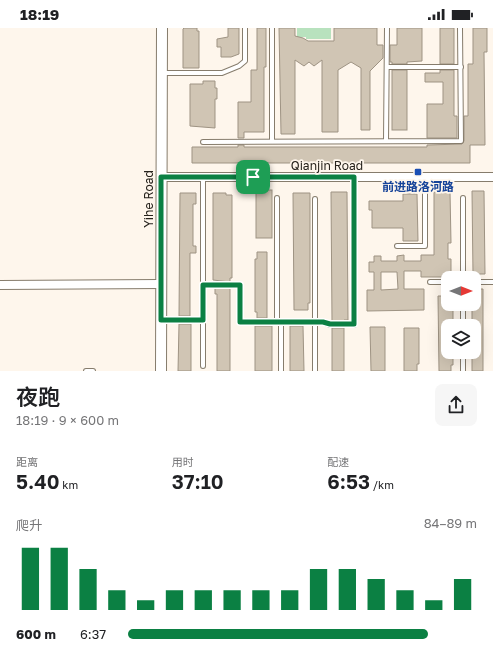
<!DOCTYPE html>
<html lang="zh">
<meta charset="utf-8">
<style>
body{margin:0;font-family:"Golos Text","Noto Sans SC",sans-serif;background:#f6f6f6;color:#202124;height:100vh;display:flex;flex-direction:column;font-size:15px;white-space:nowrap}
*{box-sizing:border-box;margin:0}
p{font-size:13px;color:#757577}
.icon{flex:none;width:22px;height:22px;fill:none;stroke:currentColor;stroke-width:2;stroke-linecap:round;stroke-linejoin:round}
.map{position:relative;height:343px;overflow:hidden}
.details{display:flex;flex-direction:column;background:#fff;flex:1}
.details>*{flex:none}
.needle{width:26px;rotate:90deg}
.buttons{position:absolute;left:441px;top:243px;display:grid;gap:8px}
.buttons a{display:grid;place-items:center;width:40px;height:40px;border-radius:8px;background:#fff;box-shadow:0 4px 16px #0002;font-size:20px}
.pin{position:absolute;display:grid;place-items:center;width:34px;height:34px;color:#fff;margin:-17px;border-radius:8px;box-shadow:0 2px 6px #0006}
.round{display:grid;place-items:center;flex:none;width:42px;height:42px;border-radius:8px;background:#f6f6f6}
.headline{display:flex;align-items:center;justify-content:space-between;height:68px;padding:0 16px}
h1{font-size:22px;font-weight:600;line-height:30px}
.metrics{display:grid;grid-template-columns:repeat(3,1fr);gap:6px;height:68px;padding:4px 16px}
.metrics div{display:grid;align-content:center}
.metrics b{font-size:20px;font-weight:600}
.metrics small{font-size:11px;font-weight:400}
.metrics p{font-size:11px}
.chart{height:112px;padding:8px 16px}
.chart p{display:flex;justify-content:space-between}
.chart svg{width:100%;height:72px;margin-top:4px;stroke:#0b8043;stroke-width:6}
ul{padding:0 16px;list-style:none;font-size:13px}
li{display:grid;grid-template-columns:64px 48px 1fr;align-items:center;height:30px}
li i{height:10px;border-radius:5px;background:#0b8043}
.status{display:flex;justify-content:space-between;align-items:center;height:28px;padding:0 20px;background:#fff;direction:ltr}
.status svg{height:11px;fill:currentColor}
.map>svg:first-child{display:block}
.green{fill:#b8e2be}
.building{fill:#d0c5b4;stroke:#9e9383;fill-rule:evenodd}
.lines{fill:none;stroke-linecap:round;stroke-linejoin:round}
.service-casing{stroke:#867c6c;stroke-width:6}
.minor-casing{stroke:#867c6c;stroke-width:10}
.tertiary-casing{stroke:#867c6c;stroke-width:12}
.service{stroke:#fff;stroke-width:4}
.minor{stroke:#fff;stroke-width:8}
.tertiary{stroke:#fff;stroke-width:10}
.route-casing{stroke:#fff;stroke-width:8}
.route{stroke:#0b8043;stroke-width:5}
.transit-dot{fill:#1a4fb4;stroke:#fef6ec;stroke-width:1.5}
.labels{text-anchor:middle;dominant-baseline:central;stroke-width:3.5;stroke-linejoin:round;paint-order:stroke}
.street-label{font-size:12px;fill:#26221c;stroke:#fef6ec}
.transit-label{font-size:12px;font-weight:bold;fill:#164399;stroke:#fef6ec}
</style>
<div class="status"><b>18:19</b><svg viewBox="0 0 49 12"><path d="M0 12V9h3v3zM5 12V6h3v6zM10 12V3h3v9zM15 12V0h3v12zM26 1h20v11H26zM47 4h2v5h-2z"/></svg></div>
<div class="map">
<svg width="493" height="343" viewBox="0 0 493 343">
<rect width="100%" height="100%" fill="#fef6ec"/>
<polygon class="green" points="297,0 331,0 331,11 306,11 306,9 297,9"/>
<g class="building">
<polygon points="184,0 197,0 197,3 199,3 199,40 183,40 183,1"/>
<polygon points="228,0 239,0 239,26 231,29 221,29 221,19 217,19 217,11 228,9"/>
<polygon points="257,0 266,0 266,39 264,39 264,104 244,104 244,110 238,110 238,74 251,74 251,42 257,42"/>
<polygon points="279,0 295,0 295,8 303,10 308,13 334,13 334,0 377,0 377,17 383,17 383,30 370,43 370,102 361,102 361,40 351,34 338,42 338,104 322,104 322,32 314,38 309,34 304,38 295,32 295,106 281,106"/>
<polygon points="397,0 422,0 422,33 407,34 407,36 392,36 392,34 390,34 390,17 397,17"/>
<rect x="440" y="0" width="14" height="36"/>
<polygon points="473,0 487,0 487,24 484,24 485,117 470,117 470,135 192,135 192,119 238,119 238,117 244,117 244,119 427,119 427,117 462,116 464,113 464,88 468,88 468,36 473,36"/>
<rect x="392" y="42" width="15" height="60"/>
<polygon points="440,42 454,42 454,88 457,88 457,110 427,110 427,76 443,76 443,54 425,54 425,45 440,45"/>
<polygon points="203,53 215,53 215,60 217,60 217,71 215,71 215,100 190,98 190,56 203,56"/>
<rect x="256" y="162" width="16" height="48"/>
<polygon points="472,163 484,163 485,246 473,246"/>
<polygon points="331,164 347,164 348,292 344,292 344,294 332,294"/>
<path d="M434,164H450L451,215H448V231H451V244H448V249H421V243H404V261H424V282L367,283V262H374V244H369V234H374V228H381V233H397V228L404,227V233H421V227H434ZM381,244H397L398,261L381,262Z"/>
<polygon points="180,165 196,165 196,176 193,176 193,218 196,218 196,225 190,225 190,288 179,288"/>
<polygon points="213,165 226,165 226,167 232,167 232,250 230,250 230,254 213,252"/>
<polygon points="293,165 310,165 310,275 308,275 308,282 294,282"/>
<polygon points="403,166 417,166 418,213 403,213 403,200 372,200 372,182 369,182 369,173 403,173"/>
<polygon points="257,224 267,224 267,290 257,290 257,284 255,284 255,231 257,231"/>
<polygon points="215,260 230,260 230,343 217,343 217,266 215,266"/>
<polygon points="474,261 483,261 483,343 472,343 472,324 474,324 474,298 472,298 472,276 474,276"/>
<polygon points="438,268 448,268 448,276 450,276 450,280 453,280 453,298 448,298 448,324 451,324 451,328 453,328 453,337 451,337 451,343 439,343"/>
<polygon points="179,296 191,296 191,343 178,343"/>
<rect x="255" y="298" width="17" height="45"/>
<polygon points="290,298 303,298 304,343 290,343"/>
<polygon points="370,299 385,299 385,343 371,343"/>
<rect x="332" y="300" width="12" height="43"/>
<polygon points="404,300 419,300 419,336 417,336 417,343 404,343"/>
</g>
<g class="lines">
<g class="service-casing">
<g id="service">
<polyline points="272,0 272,113"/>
<polyline points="387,39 461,39"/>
<polyline points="163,45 222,45 239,38 245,33 245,0"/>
<polyline points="386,113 387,0"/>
<polyline points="203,114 461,113 460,0"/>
<polyline points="203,149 203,338"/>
<polyline points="277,170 277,294"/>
<polyline points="463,170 463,250"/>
<polyline points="315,171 315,343"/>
<polyline points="397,218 425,218 425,149"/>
<polyline points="430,254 448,254"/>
<polyline points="474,254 493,254"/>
<polyline points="203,257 240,257 240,294 323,294 330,297 354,297 354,149"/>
<polyline points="463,276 463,298"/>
<polyline points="161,292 203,292"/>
<polyline points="281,294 281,343"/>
<polyline points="463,324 463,343"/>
<polyline points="86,343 93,343"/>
</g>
</g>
<g class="minor-casing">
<g id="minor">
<polyline points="161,149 493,149"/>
<polyline points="0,257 161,256"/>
</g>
</g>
<g class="tertiary-casing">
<polyline id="tertiary" points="161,343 162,0"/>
</g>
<use href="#service" class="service"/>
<use href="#minor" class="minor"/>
<use href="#tertiary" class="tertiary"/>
</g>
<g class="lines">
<g class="route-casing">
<polygon id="route" points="161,149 354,149 354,296 330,296 323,294 240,294 240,257 203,257 203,292 161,292"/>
</g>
<use href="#route" class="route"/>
</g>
<rect class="transit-dot" x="414" y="140" width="8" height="8" rx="2"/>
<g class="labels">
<g class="street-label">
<text x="327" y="137">Qianjin Road</text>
<text transform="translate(148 171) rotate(-90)">Yihe Road</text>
</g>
<g class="transit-label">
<text x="418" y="158">前进路洛河路</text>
</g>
</g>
</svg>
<div class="buttons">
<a><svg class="needle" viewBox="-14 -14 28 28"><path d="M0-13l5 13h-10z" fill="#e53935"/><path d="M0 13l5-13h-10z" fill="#757577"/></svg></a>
<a><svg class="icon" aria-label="layers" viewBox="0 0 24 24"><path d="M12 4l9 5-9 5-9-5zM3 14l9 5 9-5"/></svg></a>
</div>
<div class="pin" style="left:253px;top:149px;background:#1e9e55"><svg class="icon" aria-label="arrive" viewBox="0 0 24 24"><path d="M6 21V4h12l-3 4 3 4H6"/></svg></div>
</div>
<section class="details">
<div class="headline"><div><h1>夜跑</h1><p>18:19 · 9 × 600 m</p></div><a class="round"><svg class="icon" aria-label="share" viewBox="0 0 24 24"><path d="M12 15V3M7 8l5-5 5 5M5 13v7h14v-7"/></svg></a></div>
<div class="metrics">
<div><p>距离</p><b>5.40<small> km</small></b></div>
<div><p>用时</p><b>37:10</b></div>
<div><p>配速</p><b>6:53<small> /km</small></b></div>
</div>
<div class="chart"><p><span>爬升</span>84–89 m</p>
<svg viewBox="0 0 160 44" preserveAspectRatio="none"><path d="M5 44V6M15 44V6M25 44V19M35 44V32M45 44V38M55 44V32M65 44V32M75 44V32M85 44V32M95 44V32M105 44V19M115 44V19M125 44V25M135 44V32M145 44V38M155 44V25"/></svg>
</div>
<ul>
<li><b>600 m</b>6:37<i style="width:86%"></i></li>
</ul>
</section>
